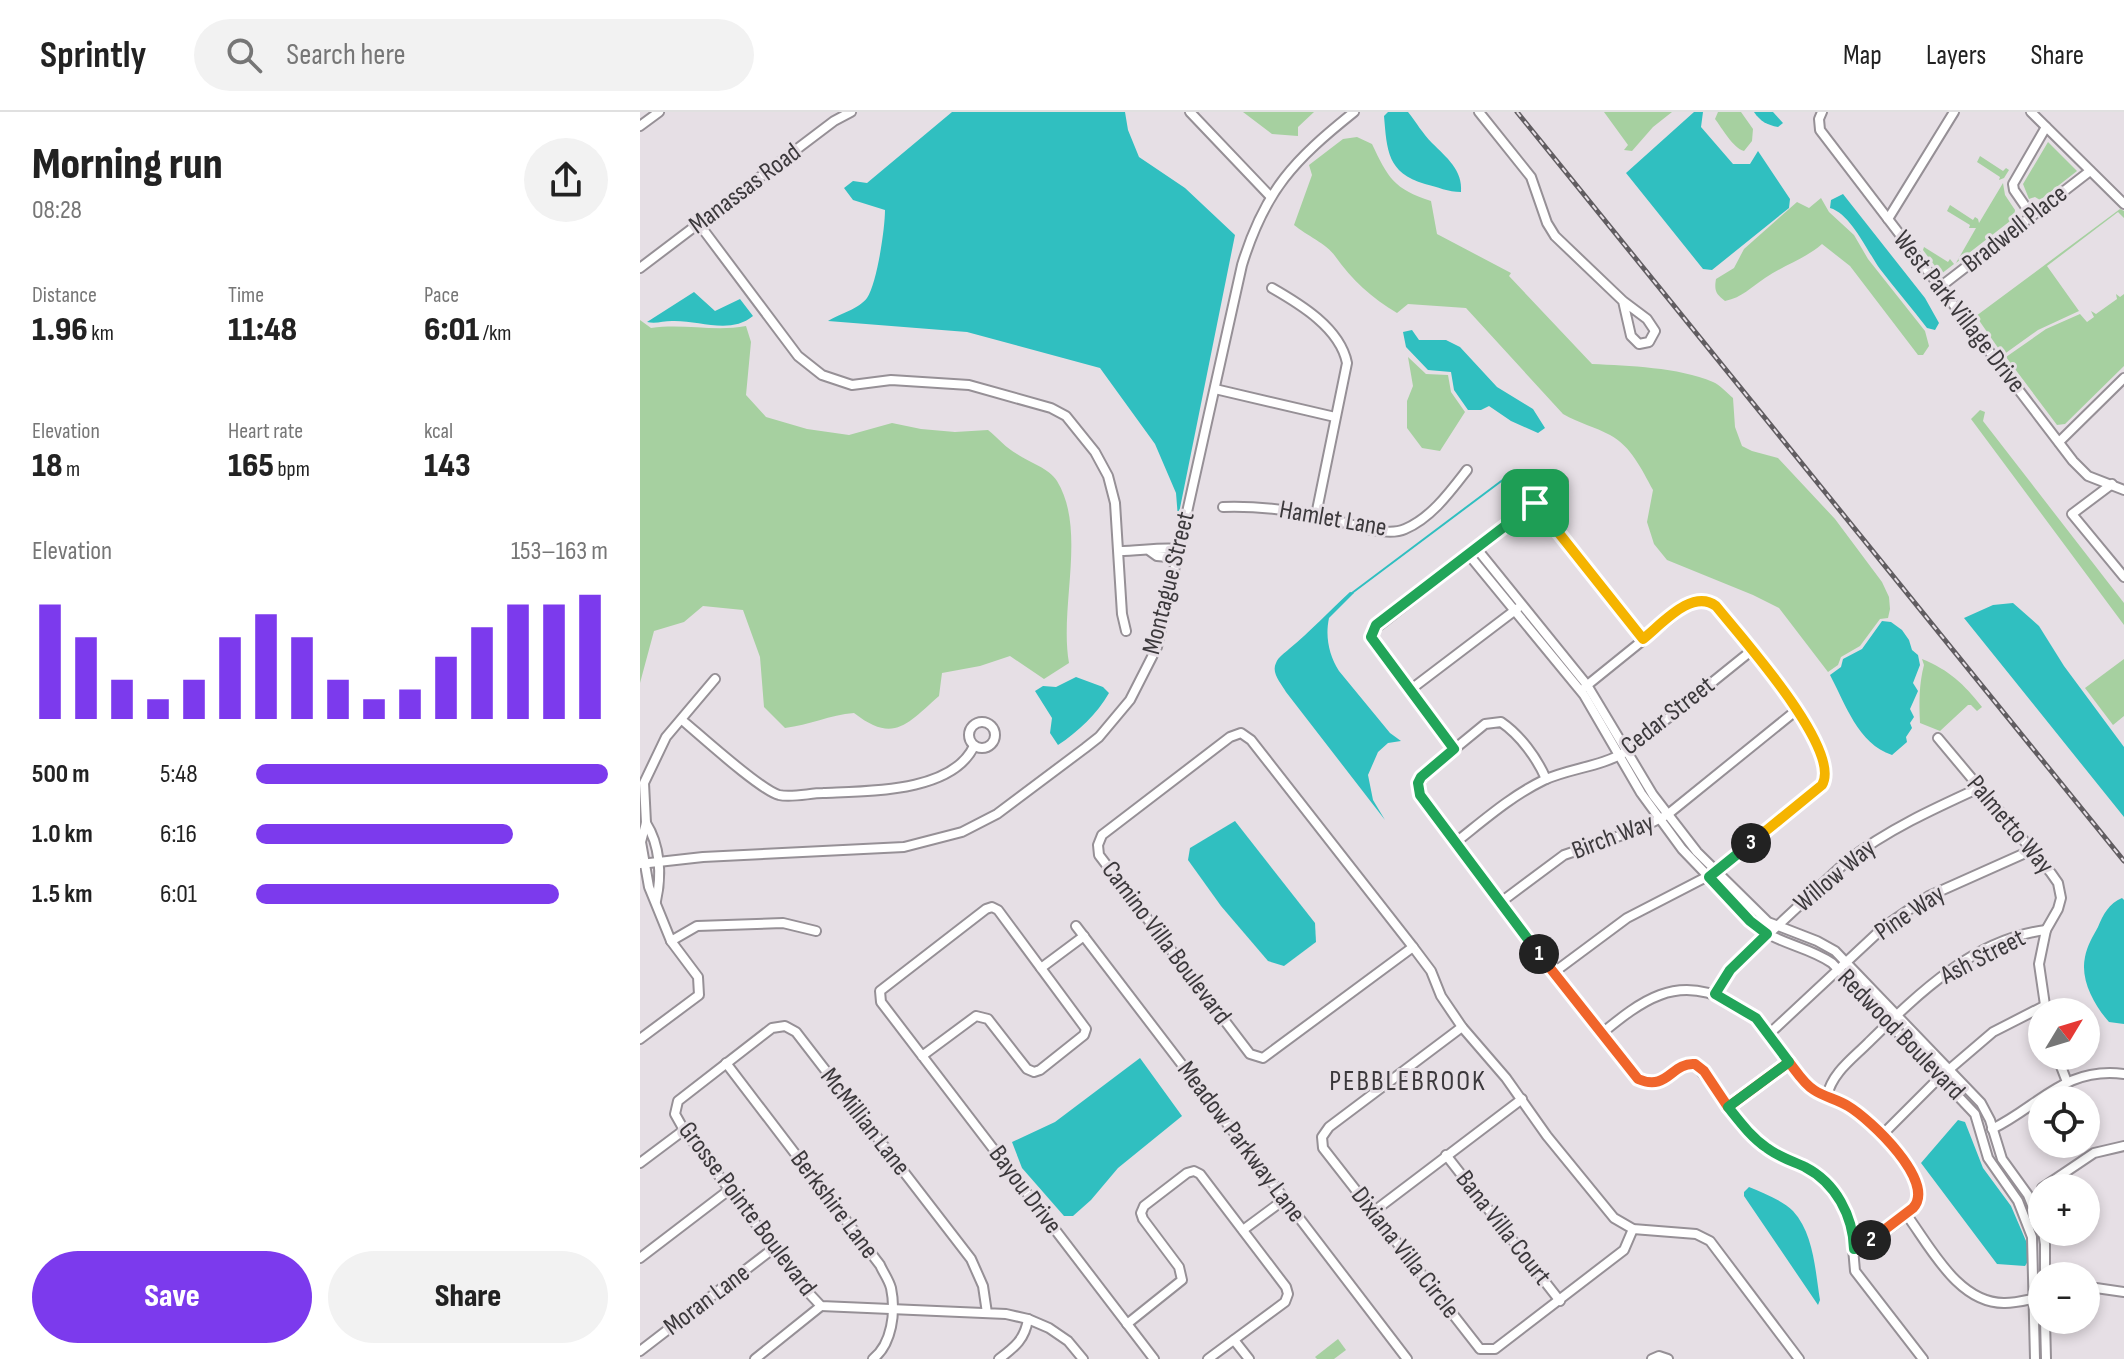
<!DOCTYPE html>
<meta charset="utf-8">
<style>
body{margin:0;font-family:"Sofia Sans Condensed",sans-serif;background:#f2f2f2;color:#222;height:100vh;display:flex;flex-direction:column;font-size:30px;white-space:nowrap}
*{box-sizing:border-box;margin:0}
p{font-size:26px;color:#767676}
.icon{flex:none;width:44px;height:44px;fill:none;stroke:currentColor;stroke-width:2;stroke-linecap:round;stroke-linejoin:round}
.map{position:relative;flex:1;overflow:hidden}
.side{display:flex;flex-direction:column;background:#fff;width:640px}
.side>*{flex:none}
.needle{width:52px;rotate:52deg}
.buttons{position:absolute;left:1388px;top:886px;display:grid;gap:16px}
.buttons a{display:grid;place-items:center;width:72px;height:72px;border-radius:50%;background:#fff;box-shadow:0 4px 12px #0003;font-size:40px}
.pin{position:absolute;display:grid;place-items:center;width:68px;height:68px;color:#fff;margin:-34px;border-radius:16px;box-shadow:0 4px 12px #0006}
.km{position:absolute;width:40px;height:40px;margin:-20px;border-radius:50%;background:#222;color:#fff;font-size:22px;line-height:40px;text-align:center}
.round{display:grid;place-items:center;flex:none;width:84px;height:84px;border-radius:42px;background:#f2f2f2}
.summary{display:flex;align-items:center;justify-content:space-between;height:136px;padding:0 32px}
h1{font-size:44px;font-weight:800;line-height:60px}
.metrics{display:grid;grid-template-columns:repeat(3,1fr);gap:12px;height:136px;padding:8px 32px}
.metrics div{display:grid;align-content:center}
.metrics b{font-size:34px;font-weight:800}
.metrics small{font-size:22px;font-weight:400}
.metrics p{font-size:22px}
.chart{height:224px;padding:16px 32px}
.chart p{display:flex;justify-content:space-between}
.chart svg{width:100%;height:144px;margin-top:8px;stroke:#7c3aed;stroke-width:6}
.cta{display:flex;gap:16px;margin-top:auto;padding:16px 32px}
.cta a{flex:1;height:92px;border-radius:48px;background:#7c3aed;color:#fff;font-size:32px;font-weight:800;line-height:92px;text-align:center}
.cta a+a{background:#f2f2f2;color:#222}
ul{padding:0 32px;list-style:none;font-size:26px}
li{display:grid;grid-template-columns:128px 96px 1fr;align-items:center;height:60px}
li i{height:20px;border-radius:10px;background:#7c3aed}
header{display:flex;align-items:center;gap:48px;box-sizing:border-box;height:112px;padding:0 40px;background:#fff;border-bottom:2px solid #e0e0e0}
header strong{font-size:38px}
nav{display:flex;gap:44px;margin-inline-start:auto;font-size:28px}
.search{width:560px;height:72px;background:#f2f2f2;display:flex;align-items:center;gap:20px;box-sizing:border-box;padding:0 28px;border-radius:44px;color:#767676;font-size:30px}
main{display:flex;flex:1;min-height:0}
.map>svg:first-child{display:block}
.green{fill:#a6d0a0}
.water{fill:#30bfc0}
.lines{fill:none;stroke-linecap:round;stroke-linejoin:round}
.stream{stroke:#30bfc0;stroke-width:2}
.street-casing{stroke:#969096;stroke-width:12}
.street{stroke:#fff;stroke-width:8}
.rail-casing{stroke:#615d61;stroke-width:5}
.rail{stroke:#e6dfe5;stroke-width:2;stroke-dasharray:6;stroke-linecap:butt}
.split-1-casing{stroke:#fff;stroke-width:16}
.split-2-casing{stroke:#fff;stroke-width:16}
.split-3-casing{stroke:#fff;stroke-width:16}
.split-4-casing{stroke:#fff;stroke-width:16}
.split-1{stroke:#22a559;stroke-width:10}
.split-2{stroke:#f0652b;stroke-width:10}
.split-3{stroke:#22a559;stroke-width:10}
.split-4{stroke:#f5b400;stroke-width:10}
.labels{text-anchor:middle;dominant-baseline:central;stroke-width:6;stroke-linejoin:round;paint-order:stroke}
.street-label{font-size:26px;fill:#3c393c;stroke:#e6dfe5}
.neighbourhood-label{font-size:28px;letter-spacing:2px;fill:#3c393c;stroke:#e6dfe5}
</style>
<header>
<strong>Sprintly</strong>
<div class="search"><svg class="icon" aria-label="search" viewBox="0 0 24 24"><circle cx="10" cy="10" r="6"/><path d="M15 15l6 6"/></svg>Search here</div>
<nav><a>Map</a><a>Layers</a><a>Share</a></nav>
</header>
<main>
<section class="side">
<div class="summary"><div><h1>Morning run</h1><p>08:28</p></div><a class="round"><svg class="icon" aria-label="share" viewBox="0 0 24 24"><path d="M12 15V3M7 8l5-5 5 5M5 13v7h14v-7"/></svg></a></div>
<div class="metrics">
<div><p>Distance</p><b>1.96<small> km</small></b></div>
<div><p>Time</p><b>11:48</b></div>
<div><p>Pace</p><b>6:01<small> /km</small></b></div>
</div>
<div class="metrics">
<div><p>Elevation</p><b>18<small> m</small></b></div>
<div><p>Heart rate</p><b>165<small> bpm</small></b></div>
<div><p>kcal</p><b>143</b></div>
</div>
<div class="chart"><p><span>Elevation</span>153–163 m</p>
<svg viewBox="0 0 160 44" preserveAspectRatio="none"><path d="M5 44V9M15 44V19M25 44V32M35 44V38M45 44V32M55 44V19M65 44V12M75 44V19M85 44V32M95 44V38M105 44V35M115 44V25M125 44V16M135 44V9M145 44V9M155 44V6"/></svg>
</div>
<ul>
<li><b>500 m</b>5:48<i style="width:100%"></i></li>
<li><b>1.0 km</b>6:16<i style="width:73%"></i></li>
<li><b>1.5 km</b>6:01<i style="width:86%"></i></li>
</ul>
<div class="cta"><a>Save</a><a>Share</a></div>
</section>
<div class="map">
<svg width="1484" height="1247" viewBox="0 0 1484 1247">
<rect width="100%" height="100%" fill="#e6dfe5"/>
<g class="green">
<polygon points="603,0 674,0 658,15 658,24 632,22"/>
<polygon points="964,0 1032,0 1013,15 992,39 984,38 988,33"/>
<path d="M1078,0H1101L1113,17L1112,29L1104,39C1093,36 1082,16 1075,7Z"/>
<path d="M717,25L732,32C748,66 754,77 791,89L797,122L871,161L869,164L952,252C989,254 1038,255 1073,270C1080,273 1087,281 1093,286L1095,315L1102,334L1112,339L1138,346L1195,407L1242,470L1249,485L1250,497L1248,506L1240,507L1220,534L1201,545L1198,553L1188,560L1139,496L1113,483L1027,448L1014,432L1007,410L1013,378C1002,358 991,334 970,323C955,315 939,311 923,302L826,196L768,192L757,201C732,186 712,168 695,144C687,132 666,123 654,113L672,63L669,53L703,27Z"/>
<polygon points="1408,30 1437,59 1400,88 1395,85 1389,87 1383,72"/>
<polygon points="1340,44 1363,59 1366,56 1369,58 1364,66 1359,68 1360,65 1337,50"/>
<polygon points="1363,71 1365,83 1375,98 1374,106 1316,151 1336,116 1329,116 1330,113 1307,99 1310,93 1333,108 1335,105 1338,107 1339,111"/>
<path d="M1181,86L1189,100L1214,123L1228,147L1285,219L1289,234L1283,243H1278L1210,154L1182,132C1165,147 1144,153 1125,166C1110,176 1103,185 1085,189C1076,182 1074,179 1076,167L1094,156L1104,137L1157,90L1169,96Z"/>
<polygon points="1480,97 1484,99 1484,106 1478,100 1407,154 1439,199 1398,218 1363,243 1336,204"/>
<polygon points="1284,135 1308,150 1310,147 1314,152 1301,162 1283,138"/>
<polygon points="1476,182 1480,185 1484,182 1484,254 1425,312 1417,313 1366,245 1406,217 1440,202 1447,210 1454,205 1451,199 1456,202 1477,187"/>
<path d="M0,208L11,216C43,211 74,220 106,214L111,230L106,283L126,305L167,317L209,323L252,311L281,317L315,320L348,318C358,326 366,336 377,342C389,350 410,357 417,369C447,418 419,495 429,551L404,567L370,544L340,554L302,561L299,584C267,612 254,632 214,601C190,603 169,613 145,616L124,595L120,545L103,498L63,494L44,510L14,519L0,571Z"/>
<polygon points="768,245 786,262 808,263 811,280 825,300 800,339 782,336 767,316 767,289 773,274"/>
<polygon points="1340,298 1345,300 1343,309 1484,491 1484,513 1331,307"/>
<path d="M1282,547C1309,558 1324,572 1342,595L1337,599L1331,593H1328L1300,619L1280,611C1279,590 1279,572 1284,553Z"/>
<polygon points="1484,547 1484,604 1473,613 1445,576"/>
<polygon points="698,1227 706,1238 694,1247 677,1247 675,1245"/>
</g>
<g class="water">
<path d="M312,0H485L488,18L499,45L545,76L595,123L538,406L536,381L515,332L460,256L327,220L188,209C199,202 219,197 227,186C237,171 245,117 245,98L213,88L204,76L213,69L227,71Z"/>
<path d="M748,0H768C776,10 783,22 792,31C806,45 823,58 821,80C808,80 798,75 785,72C747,61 747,38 744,4Z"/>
<polygon points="1054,0 1063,0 1061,15 1093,52 1110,52 1118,39 1150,87 1149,96 1072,158 1063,157 986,61"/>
<path d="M1114,0H1133L1143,11L1138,15C1127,13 1120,9 1114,0Z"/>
<path d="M1203,82L1285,186L1299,211L1295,218L1287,216C1272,196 1255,177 1240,157C1227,139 1211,102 1190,96L1191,88Z"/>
<path d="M54,180L75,199L100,187L113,204C90,223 59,208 32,209C23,209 16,212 7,210Z"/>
<polygon points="772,218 779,228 806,228 820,235 857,275 893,297 905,316 898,321 871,309 849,294 841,298 828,298 814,278 811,260 788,258 766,235 763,220"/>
<path d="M710,480L714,481L689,506C685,525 689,543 699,559L750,621L761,629L748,631L738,640L728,663L733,688L745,708L646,580C641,571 631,561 636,551C638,545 645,541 649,537C671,519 689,499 710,480Z"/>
<polygon points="1373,491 1399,514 1424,554 1484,635 1484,705 1324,506 1353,493"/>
<path d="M1242,509L1251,510L1262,518L1269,528L1272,538L1278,543L1280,553L1273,571L1278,579L1270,597L1274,605L1270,611L1272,616L1266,625L1267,630L1252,643C1218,632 1205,591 1190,563L1201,555L1203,547L1222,537Z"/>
<path d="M436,565L463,575L469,581C457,602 438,620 418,633L410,621L412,606L395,579L403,574L416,575Z"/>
<polygon points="595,709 675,811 676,830 644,854 628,849 581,794 548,748 550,736"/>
<path d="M1482,786L1484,788V912L1469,910C1454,893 1440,868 1445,845C1447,834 1453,824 1458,815C1463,803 1469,791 1482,786Z"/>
<polygon points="500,946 542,1004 478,1056 451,1088 433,1104 424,1104 382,1056 372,1030 415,1010"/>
<polygon points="1318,1008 1325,1010 1343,1056 1371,1094 1392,1143 1385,1154 1357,1152 1281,1051"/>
<path d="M1109,1075C1123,1081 1142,1088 1153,1099C1174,1122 1175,1158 1180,1188L1178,1193L1104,1084V1080Z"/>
</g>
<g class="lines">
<polyline class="stream" points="712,481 872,361"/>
<g class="street-casing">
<g id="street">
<polyline points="550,0 630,84"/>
<polyline points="839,0 891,65 907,111 915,124 983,189 1007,207 1015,219 1009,230 999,232 991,224 983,189"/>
<polyline points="1182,0 1179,7 1180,18 1433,349 1448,364 1484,378"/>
<polyline points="1391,0 1484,92"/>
<polyline points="0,14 19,0"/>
<polyline points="1392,104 1374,78 1373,72 1406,15"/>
<polyline points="1248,107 1314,0"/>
<polyline points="59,112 158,244 182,263 212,273 251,268 329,273 411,296 426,304 455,340 468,364 475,391 482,502 486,519"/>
<polyline points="0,156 194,9 211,0"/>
<polyline points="1300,175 1450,59"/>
<path d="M632,176C660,192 700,216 707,251L676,403"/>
<polyline points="575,277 695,305"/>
<polyline points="1419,330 1484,266"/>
<polyline points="1472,372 1432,402 1484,465"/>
<polyline points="895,391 1003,527"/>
<path d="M583,395C615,394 644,397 675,403C699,407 743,427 765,417C791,406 810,380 827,358"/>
<polyline points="837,437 947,573 1013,683 1057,740 1128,810 1177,829 1195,839 1341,991 1350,1008 1362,1047 1388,1083 1402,1118"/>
<path d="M479,439C500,439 519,435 540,437"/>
<polyline points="510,439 517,444 538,446"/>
<path d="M829,443L944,583L1001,681L1042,737L1118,816C1140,832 1169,835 1192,851L1335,1002L1348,1046L1378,1089L1392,1125L1395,1247"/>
<polyline points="770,578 878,496"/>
<path d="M42,608C60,623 120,678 139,683C152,686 170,681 183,681C227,679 312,681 334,634"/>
<circle cx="342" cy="623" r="13"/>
<polygon points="601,621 611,628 773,835 623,946 610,942 459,743 458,733 462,723 590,625"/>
<polyline points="1298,626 1411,761 1418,771 1421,786 1418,797 1406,818 1399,852 1406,900"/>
<polyline points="814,637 735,533 731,525 732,519 923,369"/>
<path d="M906,667C897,646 880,623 861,610L845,612L784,662L778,676L790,698L913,861L998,967C1019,977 1030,961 1047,951L1057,954L1112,1023L1136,1042L1172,1059L1193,1078L1203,1093L1211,1113L1215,1159L1283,1247"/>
<path d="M6,711C20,733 22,763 16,789"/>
<path d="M816,730C844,708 871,684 904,668C930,656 961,655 987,639L1111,539"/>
<path d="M0,752L63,745L264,735L322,720L357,702L445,636L459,625L490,588L517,535L602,153C625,78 654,48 714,0"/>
<polyline points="861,790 924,743 997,718 1027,703 1158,597"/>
<polyline points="436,814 767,1247"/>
<polyline points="31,829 57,814 143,811 176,819"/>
<polyline points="773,835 791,859 801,884 822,915 866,966 907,1024 974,1106 993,1117 1056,1122 1070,1129 1159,1247"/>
<polyline points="401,856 444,824"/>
<path d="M913,861L987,806L1076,760L1175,679L1186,665C1187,619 1105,532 1076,494L1067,489L1049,491L945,575"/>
<path d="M1075,882L1090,858L1207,749C1247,718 1293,697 1339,676"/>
<polyline points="822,915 689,1015 682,1025 683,1036 840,1237 855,1237 984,1138 993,1117"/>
<path d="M961,922C1001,889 1036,862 1088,889C1099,895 1111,900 1118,909C1133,927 1154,965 1172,977C1182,984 1195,987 1206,992C1235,1008 1277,1053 1279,1087C1271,1104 1232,1130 1214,1137"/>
<polyline points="1128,923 1245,814 1289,784 1392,738"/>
<polyline points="0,927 59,883 58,865 31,829 9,775 1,730 6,711 4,671 26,625 75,567"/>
<polyline points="282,944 336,904 348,907 387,957 394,960 400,958 444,923 446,917 358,798 352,795 346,797 240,879 241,890 514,1247"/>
<polyline points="1417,944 1427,970"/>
<path d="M86,951L240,1153C243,1160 249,1168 251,1176C256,1200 252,1232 233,1247"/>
<path d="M1187,984C1192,961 1212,947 1228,931C1277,883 1333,827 1406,818"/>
<polyline points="1088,995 1149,950"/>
<path d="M1352,1017C1398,995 1425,954 1484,962"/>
<polyline points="1243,1022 1298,967 1353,920 1404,894"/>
<polyline points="806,1043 920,1189"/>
<polyline points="0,1051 44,1018"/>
<polyline points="1402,1076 1454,1041 1484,1034"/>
<polyline points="733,1100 882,987"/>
<path d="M1266,1102C1290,1134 1318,1192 1365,1191C1377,1191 1390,1187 1402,1185"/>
<polyline points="603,1118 645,1087"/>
<polyline points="1403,1120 1405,1132 1405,1164"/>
<polyline points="0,1146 89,1078"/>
<polyline points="1446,1178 1456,1176 1484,1180"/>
<polyline points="347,1201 343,1174 331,1147 156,920 145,914 132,916 38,989 35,1002 44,1018 167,1179 181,1194 366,1202 388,1207 409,1216 428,1229 443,1247"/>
<polyline points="1405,1208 1406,1247"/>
<polyline points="487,1212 542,1168 539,1155 503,1107 501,1101 504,1094 547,1061 554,1059 560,1062 646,1175 648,1182 645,1190 568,1247"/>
<polyline points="594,1228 609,1247"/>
<polyline points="0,1239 134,1136"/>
<polyline points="115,1247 181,1194"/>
<path d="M359,1247C375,1235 385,1227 388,1207"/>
<polyline points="1012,1247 1019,1244 1028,1247"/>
</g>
</g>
<use href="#street" class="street"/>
<g class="rail-casing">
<polyline id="rail" points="877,0 1484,749"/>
</g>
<use href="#rail" class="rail"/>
</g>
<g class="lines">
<g class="split-1-casing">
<polyline id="split-1" points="895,391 736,513 731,525 814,637 781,665 778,671 780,683 899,842"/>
</g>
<g class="split-2-casing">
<path id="split-2" d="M899,842L998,967C1028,980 1031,950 1055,952L1064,959L1088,995L1149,950C1156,959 1164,972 1174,978C1184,985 1197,987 1208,994C1230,1007 1297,1070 1273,1096L1231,1128"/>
</g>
<g class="split-3-casing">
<path id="split-3" d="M1111,731L1069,765L1110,809L1127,822L1090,858L1075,882L1116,906L1149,950L1088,995C1100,1010 1111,1025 1127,1036C1139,1045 1152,1049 1165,1055C1196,1071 1213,1104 1214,1137L1231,1128"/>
</g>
<g class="split-4-casing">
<path id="split-4" d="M895,391L1003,527C1022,512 1052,476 1076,494C1100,524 1203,638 1182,673L1111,731"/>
</g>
<use href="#split-1" class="split-1"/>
<use href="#split-2" class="split-2"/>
<use href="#split-3" class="split-3"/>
<use href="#split-4" class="split-4"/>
</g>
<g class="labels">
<g class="street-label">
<text transform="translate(105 77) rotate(-37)">Manassas Road</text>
<text transform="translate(1375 117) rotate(-38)">Bradwell Place</text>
<text transform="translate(1319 200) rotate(52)">West Park Village Drive</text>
<text transform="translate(693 407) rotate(10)">Hamlet Lane</text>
<text transform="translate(529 471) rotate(-76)">Montague Street</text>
<text transform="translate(1028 604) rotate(-38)">Cedar Street</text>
<text transform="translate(1370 713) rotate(50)">Palmetto Way</text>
<text transform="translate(973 725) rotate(-21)">Birch Way</text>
<text transform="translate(1195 764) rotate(-40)">Willow Way</text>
<text transform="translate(1270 801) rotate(-34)">Pine Way</text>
<text transform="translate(526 831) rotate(53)">Camino Villa Boulevard</text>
<text transform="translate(1343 845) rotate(-27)">Ash Street</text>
<text transform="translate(1261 923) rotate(46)">Redwood Boulevard</text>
<text transform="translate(225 1010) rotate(52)">McMillian Lane</text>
<text transform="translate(601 1030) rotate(53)">Meadow Parkway Lane</text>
<text transform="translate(385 1078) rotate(53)">Bayou Drive</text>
<text transform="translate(194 1093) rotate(53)">Berkshire Lane</text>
<text transform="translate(107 1097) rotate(53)">Grosse Pointe Boulevard</text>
<text transform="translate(863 1116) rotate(52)">Bana Villa Court</text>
<text transform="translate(765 1141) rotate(52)">Dixiana Villa Circle</text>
<text transform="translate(67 1188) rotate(-37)">Moran Lane</text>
</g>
<g class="neighbourhood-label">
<text x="768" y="969">PEBBLEBROOK</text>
</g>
</g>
</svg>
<div class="buttons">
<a><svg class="needle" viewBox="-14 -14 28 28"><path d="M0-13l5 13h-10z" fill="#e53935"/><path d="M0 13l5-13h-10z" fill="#767676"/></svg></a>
<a><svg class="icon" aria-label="locate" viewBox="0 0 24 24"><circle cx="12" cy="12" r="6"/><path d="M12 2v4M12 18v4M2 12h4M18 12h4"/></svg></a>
<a>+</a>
<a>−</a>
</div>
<div class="pin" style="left:895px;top:391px;background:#1e9e55"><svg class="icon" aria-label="arrive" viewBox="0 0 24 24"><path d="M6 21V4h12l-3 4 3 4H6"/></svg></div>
<b class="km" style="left:899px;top:842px">1</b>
<b class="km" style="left:1231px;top:1128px">2</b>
<b class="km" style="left:1111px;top:731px">3</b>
</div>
</main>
